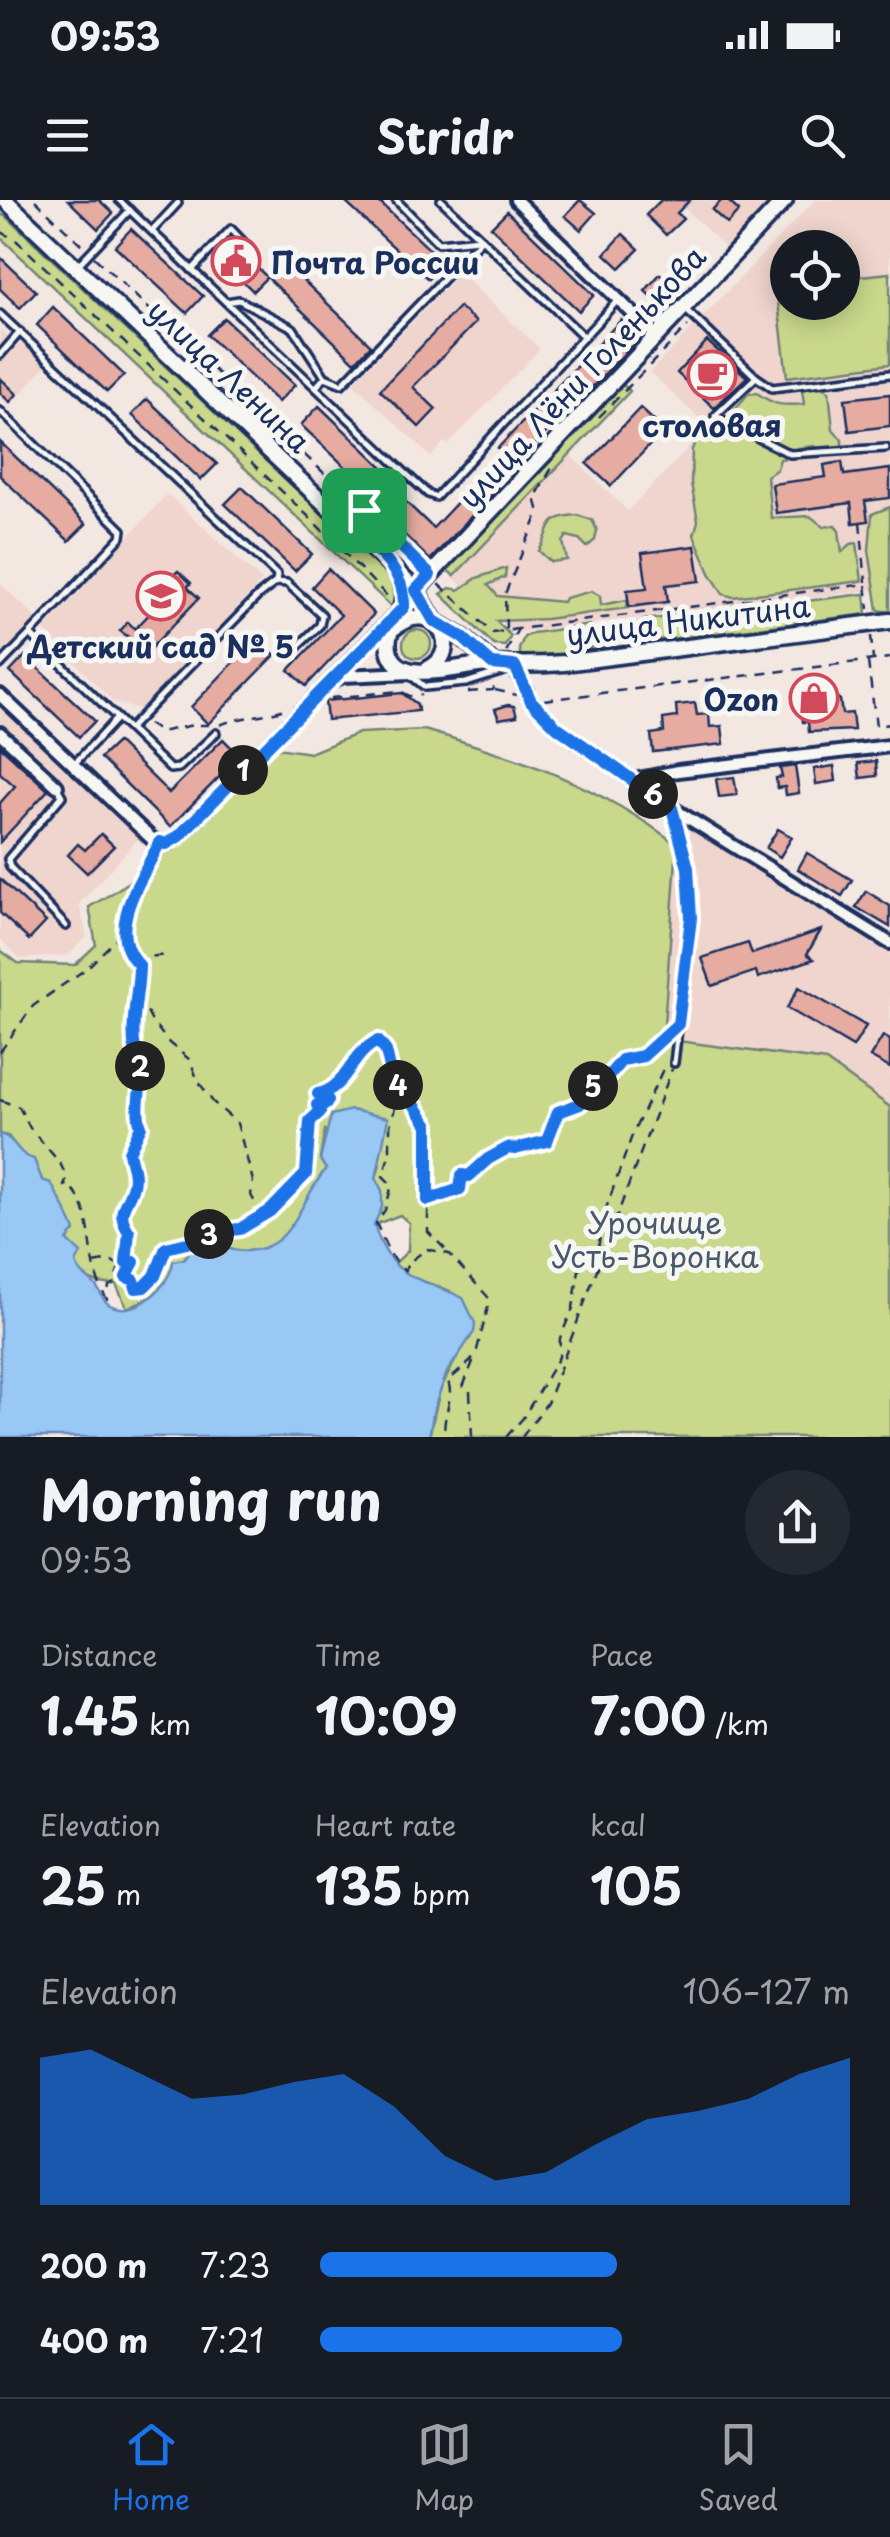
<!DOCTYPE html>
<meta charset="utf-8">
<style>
body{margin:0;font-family:"Playpen Sans",sans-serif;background:#242831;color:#f1f3f6;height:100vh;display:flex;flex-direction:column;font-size:38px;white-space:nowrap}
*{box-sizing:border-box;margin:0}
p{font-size:32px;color:#9ea1a6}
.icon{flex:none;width:55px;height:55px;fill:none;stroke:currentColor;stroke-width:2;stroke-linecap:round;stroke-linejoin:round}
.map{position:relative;height:1237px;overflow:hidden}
.sheet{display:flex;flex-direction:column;background:#171b24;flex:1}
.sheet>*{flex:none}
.tools{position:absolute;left:770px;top:30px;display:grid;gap:20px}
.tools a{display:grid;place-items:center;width:90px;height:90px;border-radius:50%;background:#171b24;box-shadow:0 5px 25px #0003;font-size:50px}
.pin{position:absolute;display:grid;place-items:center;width:85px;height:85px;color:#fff;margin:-42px;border-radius:20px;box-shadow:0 5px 15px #0006}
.km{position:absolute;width:50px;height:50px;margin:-25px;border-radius:50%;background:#222;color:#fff;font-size:28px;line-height:50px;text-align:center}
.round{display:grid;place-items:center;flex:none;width:105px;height:105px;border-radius:52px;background:#242831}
.summary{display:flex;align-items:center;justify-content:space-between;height:170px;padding:0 40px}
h1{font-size:55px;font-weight:700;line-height:75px}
.figures{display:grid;grid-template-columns:repeat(3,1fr);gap:15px;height:170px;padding:10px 40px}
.figures div{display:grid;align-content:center}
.figures b{font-size:50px;font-weight:700}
.figures small{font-size:28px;font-weight:400}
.figures p{font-size:28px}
.chart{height:280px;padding:20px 40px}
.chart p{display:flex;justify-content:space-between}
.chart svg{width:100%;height:180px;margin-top:10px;fill:#1a73e8;opacity:.7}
ul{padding:0 40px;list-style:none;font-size:32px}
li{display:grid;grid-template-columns:160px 120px 1fr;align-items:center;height:75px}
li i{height:25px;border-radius:12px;background:#1a73e8}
.status{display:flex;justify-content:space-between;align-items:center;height:70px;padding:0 50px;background:#171b24;direction:ltr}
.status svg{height:28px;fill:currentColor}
header{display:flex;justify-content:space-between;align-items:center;height:130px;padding:0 40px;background:#171b24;font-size:45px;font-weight:700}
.tabs{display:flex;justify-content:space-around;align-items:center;height:140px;border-top:2px solid #363941;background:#171b24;font-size:28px;color:#9ea1a6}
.tabs a{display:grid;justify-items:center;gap:5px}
.tabs .current{color:#1a73e8}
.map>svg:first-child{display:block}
.built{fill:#efd5ce;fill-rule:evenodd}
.green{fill:#cad88c;stroke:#728475;stroke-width:2.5}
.water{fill:#99c8f5;stroke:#678bb9;stroke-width:2.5}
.building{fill:#e6aca1;stroke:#1b2f5e;stroke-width:2.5}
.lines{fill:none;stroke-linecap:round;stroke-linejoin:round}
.lane-casing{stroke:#1b2f5e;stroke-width:12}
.street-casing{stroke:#1b2f5e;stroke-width:18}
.secondary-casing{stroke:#1b2f5e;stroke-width:21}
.path{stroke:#1b2f5e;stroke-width:2.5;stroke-dasharray:10 8;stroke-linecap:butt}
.lane{stroke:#f6f6f2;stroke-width:5}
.street{stroke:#f6f6f2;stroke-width:10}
.secondary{stroke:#f6f6f2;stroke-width:14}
.route-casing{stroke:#fff;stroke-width:20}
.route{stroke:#1a73e8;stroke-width:12}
.labels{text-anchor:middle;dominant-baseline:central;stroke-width:10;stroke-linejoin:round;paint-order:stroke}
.poi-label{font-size:30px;font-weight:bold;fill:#1b2f5e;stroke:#f6f6f2}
.street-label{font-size:30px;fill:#1b2f5e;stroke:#f6f6f2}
.park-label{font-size:30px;fill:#47596a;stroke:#f6f6f2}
</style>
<div class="status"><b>09:53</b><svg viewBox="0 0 49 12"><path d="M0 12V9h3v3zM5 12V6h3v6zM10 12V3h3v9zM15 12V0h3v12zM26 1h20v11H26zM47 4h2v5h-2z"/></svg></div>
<header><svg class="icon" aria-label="menu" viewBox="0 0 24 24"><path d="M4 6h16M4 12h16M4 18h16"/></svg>Stridr<svg class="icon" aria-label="search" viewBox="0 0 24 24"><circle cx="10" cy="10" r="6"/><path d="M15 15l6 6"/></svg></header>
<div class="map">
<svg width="890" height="1237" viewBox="0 0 890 1237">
<rect width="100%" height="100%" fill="#f3e7e2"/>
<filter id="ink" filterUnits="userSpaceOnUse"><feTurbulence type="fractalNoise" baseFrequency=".01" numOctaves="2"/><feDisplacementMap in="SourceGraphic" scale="20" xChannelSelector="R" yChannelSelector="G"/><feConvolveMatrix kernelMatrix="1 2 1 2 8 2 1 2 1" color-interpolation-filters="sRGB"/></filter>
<g filter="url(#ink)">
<g class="built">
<polygon points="676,0 773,0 727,49"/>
<path d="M815,0H890V388L513,433L454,378L570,255L628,311L708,227L650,172ZM788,48H842V102H788Z"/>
<polygon points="456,77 464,77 540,149 448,245 444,242 431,257 353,183"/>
<polygon points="0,129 18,146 23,141 48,163 10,206 0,197"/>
<polygon points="167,294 262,381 142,510 113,502 44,430"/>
<polygon points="0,383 38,420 0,458"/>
<polygon points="0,498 144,632 79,704 87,736 69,755 21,759 0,739"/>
<polygon points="665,612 890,754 890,907 826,861 663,839 677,645"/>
</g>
<g class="green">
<polygon points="0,14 6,16 388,376 397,386 398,402 393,408 0,37"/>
<polygon points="890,73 890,164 787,177 776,86 787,85 788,102 842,102 843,78"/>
<polygon points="621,183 630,191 454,376 446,369"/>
<path d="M817,185L829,191L833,229L842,240V248L835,252H820L815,246L799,248L794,257L780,259L777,269L767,276L771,318L810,316L824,327L835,325L839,331L842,352L851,344L857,343L862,381L733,397L723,394L710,373L694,335L698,321L691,283L692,249L698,237L711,229L742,232L731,223L729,216L748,194L757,193C775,206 783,206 804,204L802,190Z"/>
<polygon points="890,307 890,412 878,410 869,350 872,314"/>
<path d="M577,315L592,320L597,330L595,340L587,347L579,339L567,336L563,342L567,360L551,362L539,351C553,328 544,317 577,315Z"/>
<polygon points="506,368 505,377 488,385 498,396 563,402 565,398 592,391 600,396 601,405 627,400 628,408 546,419 496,421 511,436 505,446 494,445 441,394 450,388 459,390 477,378"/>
<polygon points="865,394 867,414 662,440 639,434 637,424 644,420"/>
<polygon points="590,425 605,435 605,442 577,453 521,456 519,449 524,437 533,433"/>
<circle cx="417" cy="444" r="14"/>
<path d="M424,530C515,556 602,586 677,645L663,839L826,861L890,907V1237H429L440,1190L457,1157L450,1091L406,1075L394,1064L408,1051L409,1023L400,1015L374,1025L382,991L376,978L380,964L325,930L320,959L326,969C297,1004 293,1059 234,1050C220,1048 211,1042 196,1044L153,1096L127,1108L116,1084C59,1087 76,1033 56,999C43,977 23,956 8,936L0,934V750L18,763L75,765L96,745L89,707C160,668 216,606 271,547L310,553L359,533Z"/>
</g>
<path class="water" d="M351,910L388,918L376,978L382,991V1007L374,1025C393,1083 418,1075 463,1098L475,1123L474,1132L447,1172L434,1208L429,1237H0V934C15,938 18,956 34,959L42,980L51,983C60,1000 68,1013 75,1031L67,1040L81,1053L76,1063C80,1076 88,1076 96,1086C102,1093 101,1100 110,1105C136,1119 171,1085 173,1061L184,1059L196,1044C211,1042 220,1047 234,1050C292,1059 297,1004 326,969L320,960L331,915Z"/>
<g class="building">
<polygon points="68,0 99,0 113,13 98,29"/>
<polygon points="343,0 377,0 443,62 428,79"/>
<polygon points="580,0 596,13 581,30 565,16"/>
<polygon points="661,0 690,0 677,13 683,19 666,35 646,15"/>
<polygon points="722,0 727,0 739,11 727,24 712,10"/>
<polygon points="507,11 594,95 579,111 491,27"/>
<polygon points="131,29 203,96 187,113 115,46"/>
<polygon points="623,34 639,49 620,68 605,54"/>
<polygon points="236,48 267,77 253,91 223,62"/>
<polygon points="0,57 36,91 20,108 0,89"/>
<polygon points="283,61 371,145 355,162 267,77"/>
<polygon points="660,74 675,87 659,104 645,91"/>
<polygon points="53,107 124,175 107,192 37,125"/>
<polygon points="459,107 476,122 413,187 436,209 419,227 380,190"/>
<polygon points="224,118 295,185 278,202 207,135"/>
<polygon points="621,120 640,137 573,207 554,190"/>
<polygon points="707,141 747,177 714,208 677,173"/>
<polygon points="0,178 17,194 10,202 0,193"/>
<polygon points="890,194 890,226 849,231 845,199"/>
<polygon points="147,199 217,264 201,280 132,215"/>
<polygon points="541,203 559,219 516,265 498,248"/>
<polygon points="319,206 389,273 371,291 301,225"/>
<polygon points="640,208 664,230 611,286 587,264"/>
<polygon points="0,242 86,324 69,341 0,276"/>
<polygon points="842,262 844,275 890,269 890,298 865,301 868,321 853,323 851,303 776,313 772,284 826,277 824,265"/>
<polygon points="484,274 498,288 430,360 387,318 404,300 433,328"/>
<polygon points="242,287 312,354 295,371 225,304"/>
<polygon points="695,346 700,381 666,385 668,402 629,407 627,390 647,388 642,353"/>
<polygon points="328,369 374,414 306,486 289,470 341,415 312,387"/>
<polygon points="178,371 191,383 187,387 199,398 148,451 120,431 128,422 135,429 176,386 169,379"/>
<polygon points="632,427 634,438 609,441 608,430"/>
<polygon points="257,438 275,455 208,524 191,507"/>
<polygon points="25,456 95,521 79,537 10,472"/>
<polygon points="402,493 417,504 418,511 327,520 325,501"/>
<polygon points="818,493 818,499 835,496 840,500 842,514 852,513 854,530 809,532 808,522 803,522 800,495"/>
<polygon points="695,503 697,515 709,514 710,527 722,526 724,544 653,552 651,534 664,532 663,519 677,517 676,505"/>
<polygon points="508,505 514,506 517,516 499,519 495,509"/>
<polygon points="223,539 240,556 170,627 100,558 117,542 169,593"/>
<polygon points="0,546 48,590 0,642 0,603 15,586 0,573"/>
<polygon points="876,561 877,576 860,578 858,563"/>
<polygon points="795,566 799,593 786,595 785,587 777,588 776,578 782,577 780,568"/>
<polygon points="834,566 836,581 816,584 814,569"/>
<polygon points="734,577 737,595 719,597 716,579"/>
<polygon points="778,629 792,637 780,657 766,648"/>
<polygon points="101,634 114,646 87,673 68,655 78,644 85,650"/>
<polygon points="807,653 852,680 842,696 798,669"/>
<polygon points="0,679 46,722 29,740 0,713"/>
<polygon points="866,691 890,706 890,727 856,707"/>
<polygon points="821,730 807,754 814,759 758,778 756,771 712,786 702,758 748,743 752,754"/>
<polygon points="799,787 866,826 853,847 787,808"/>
<polygon points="883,836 890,840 890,868 870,857"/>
</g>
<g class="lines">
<g class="lane-casing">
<g id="lane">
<polyline points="119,0 401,269"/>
<polyline points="396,0 438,43 479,39"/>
<polyline points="441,0 584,137"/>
<polyline points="152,31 178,3"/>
<polyline points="77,66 130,10"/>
<polyline points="192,70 231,29 250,49"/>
<polyline points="226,102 239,100 293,128 325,177 316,187"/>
<polyline points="686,110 756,177 715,216 790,254 886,248"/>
<polyline points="0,114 277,375 276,382"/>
<polyline points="0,155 20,132"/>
<polyline points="325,177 342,184 482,39"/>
<polyline points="756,177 772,188 890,174"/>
<polyline points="0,211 122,330 121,337 30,434"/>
<polyline points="350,323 401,269 428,294 436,297 618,100"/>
<polyline points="0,465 30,434 170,569 179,568 216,533"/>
<polyline points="410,475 425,487 466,483 507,470"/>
<polyline points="129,529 258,396 276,382 287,383 322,415 320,425 294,450"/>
<polyline points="75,563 117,518"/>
<polyline points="58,589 62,596 8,659 10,667 66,726"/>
<polyline points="673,609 687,669 691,718 674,863"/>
<polyline points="121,734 129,705 160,642"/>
</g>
</g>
<g class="street-casing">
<g id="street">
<polyline points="516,0 657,137"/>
<polyline points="515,467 531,501 557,527 672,608 890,743"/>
<polyline points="334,480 343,476 411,473"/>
<polyline points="0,495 153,640 167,644 178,637 395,415"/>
<polyline points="0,533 57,586"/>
<polyline points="634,580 678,571 890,546"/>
</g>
</g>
<g class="secondary-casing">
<g id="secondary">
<polyline points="5,0 401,376 416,390 434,421 462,437 492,463"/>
<path d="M398,375C415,413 384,422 389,449C397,491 468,462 494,464C518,465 540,465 564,463L890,421"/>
<polyline points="416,390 785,0"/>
<path d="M394,428C434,394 466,451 428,469"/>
</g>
</g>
<g class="path">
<polyline points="35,0 85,48"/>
<polyline points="0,31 17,41 308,316 389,398"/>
<polyline points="94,57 358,305"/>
<polyline points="599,217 688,126"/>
<polyline points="367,314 422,368"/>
<polyline points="860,322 866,382"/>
<polyline points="439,384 493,433 517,429"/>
<polyline points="506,429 505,394 539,312 535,298 554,264"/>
<polyline points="871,436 873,460"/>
<polyline points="506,452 518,429 866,384 869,409"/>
<polyline points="868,462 876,526 890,524"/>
<polyline points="495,490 517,495"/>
<polyline points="468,492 493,490 496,483"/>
<polyline points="331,498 400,491 410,496 422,495"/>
<polyline points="544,500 890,458"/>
<polyline points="148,524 160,532 193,525 212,525"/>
<path d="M220,525C243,515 267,517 289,507"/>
<path d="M124,739L128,754L139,765C140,791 131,817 134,843C135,852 141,864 141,873C141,890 135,910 141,926L129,952C131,964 136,972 133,985C128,1006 114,1010 129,1033L126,1062"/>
<polyline points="134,758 168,755"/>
<polyline points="139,796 151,820 169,843 190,860 198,881 213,902 237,923 253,981 251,995 262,1016"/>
<polyline points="0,852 33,806 87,768 116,739"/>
<polyline points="393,878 427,925 428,997"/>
<path d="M0,900L19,907L30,928L60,963L67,978L64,986L68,985C98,1010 84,1066 107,1099L109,1086L115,1083C117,1069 118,1064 134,1062L126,1077L134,1080L136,1087H144L155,1076L166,1048L191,1043L202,1033L240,1029L270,1011L306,974L311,921L320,911L317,905L326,904L328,899L319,894C346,889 351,852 378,841L388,857L396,904L390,926V952L383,976L392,985L385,1010L376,1023C383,1038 389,1059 405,1071L408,1063L427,1049L449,1054L488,1097L489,1103L477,1150L471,1161L448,1181C455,1201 441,1215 445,1237"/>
<polyline points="445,1049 428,1032 428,1011 423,1009 429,998 460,989 462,975 469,976 488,959 508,948 515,949 547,941 558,913 582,903 592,887 605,879 622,859 638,859 670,833"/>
<polyline points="94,1063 110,1060 119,1065"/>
<polyline points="472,1237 470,1191 463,1187 476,1154"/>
<polyline points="506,1237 523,1218 559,1157 560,1138 573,1108 579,1070 598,1049 603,1017 633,933 665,865"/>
<polyline points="522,1237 547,1203 672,869"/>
</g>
<use href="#lane" class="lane"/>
<use href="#street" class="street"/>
<use href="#secondary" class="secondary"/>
</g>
</g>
<g class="lines" filter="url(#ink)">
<g class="route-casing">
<path id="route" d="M364,310L430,375L416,390L434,421L462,437L492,464L515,466L531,501L557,527L672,608L688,668L691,718L678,824L643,856L622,860L606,879L592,887L580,904L558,912L547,941L515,949L508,948L488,959L469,976L462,975L460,989L428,1000V925L409,897L401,892L392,877L386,851L378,841C351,852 347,889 318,894L328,900L326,904L317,905L320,912L310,921L306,974L270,1011L240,1029L202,1033L191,1042L166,1048L155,1076L144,1087L136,1088L134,1080L126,1077L134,1062L126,1063L129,1032C114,1010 128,1006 133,985C136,972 131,965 129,952L141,926C135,911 141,890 141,873C141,863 135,852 134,843C131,817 139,791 139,765C103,731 142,679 160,642L166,644L178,637L404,407C406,369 373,348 348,324Z"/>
</g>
<use href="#route" class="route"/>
</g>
<defs>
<g id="civic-ring" transform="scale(2.5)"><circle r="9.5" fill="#f6f6f2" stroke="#d1495b" stroke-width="1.5"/><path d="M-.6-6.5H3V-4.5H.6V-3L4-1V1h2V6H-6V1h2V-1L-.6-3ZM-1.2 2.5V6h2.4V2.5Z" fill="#d1495b"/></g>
<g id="cafe-ring" transform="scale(2.5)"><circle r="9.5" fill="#f6f6f2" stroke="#d1495b" stroke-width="1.5"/><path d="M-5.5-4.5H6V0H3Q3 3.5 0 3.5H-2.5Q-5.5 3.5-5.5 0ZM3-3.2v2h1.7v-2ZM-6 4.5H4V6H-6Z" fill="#d1495b"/></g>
<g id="school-ring" transform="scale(2.5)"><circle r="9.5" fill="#f6f6f2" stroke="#d1495b" stroke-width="1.5"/><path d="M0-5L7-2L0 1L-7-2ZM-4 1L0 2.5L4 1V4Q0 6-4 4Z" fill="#d1495b"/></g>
<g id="shop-ring" transform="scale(2.5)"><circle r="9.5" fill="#f6f6f2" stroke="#d1495b" stroke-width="1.5"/><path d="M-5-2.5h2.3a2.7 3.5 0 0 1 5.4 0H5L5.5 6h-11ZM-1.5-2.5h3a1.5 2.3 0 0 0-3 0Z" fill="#d1495b"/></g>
</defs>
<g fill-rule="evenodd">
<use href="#civic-ring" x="236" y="61"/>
<use href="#cafe-ring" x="712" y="175"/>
<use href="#school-ring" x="161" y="396"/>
<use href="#shop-ring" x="814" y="498"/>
</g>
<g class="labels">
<g class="poi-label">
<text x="271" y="61" text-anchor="start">Почта России</text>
<text x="712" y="224">столовая</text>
<text x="161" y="445">Детский сад № 5</text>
<text x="779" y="498" text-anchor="end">Ozon</text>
</g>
<g class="street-label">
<text transform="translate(230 175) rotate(43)">улица Ленина</text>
<text transform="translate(581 176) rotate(-47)">улица Лёни Голенькова</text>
<text transform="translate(688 419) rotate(-7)">улица Никитина</text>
</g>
<g class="park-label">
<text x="655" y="1021">Урочище<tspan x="655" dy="34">Усть-Воронка</tspan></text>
</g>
</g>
</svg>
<div class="tools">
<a><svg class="icon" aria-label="locate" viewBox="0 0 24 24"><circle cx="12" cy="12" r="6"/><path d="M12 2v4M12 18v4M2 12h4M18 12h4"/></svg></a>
</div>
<div class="pin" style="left:364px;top:310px;background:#1e9e55"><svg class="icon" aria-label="arrive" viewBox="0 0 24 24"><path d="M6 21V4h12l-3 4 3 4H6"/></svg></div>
<b class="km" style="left:243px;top:570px">1</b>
<b class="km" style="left:140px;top:866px">2</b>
<b class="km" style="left:209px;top:1034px">3</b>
<b class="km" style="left:398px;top:885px">4</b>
<b class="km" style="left:593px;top:886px">5</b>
<b class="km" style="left:653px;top:594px">6</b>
</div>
<section class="sheet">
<div class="summary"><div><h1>Morning run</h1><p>09:53</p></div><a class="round"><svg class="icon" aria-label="share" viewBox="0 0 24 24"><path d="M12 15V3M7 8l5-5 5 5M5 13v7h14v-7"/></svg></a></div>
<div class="figures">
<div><p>Distance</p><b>1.45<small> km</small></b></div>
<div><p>Time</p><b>10:09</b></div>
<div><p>Pace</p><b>7:00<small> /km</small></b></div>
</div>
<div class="figures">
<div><p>Elevation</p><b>25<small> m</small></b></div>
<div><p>Heart rate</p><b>135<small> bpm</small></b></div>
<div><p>kcal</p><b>105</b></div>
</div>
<div class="chart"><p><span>Elevation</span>106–127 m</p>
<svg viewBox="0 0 160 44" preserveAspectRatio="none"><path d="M0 44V8L10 6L20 12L30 18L40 17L50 14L60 12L70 20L80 32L90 38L100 36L110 29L120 23L130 21L140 18L150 12L160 8V44z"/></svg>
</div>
<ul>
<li><b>200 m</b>7:23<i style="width:56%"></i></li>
<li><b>400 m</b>7:21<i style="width:57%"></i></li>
</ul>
</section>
<nav class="tabs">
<a class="current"><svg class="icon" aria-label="home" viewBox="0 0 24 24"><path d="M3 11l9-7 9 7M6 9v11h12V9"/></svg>Home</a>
<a><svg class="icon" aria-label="map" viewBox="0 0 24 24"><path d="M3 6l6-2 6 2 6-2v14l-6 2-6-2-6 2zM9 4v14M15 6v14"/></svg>Map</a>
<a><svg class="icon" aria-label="saved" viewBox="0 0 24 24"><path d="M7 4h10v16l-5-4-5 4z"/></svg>Saved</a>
</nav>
